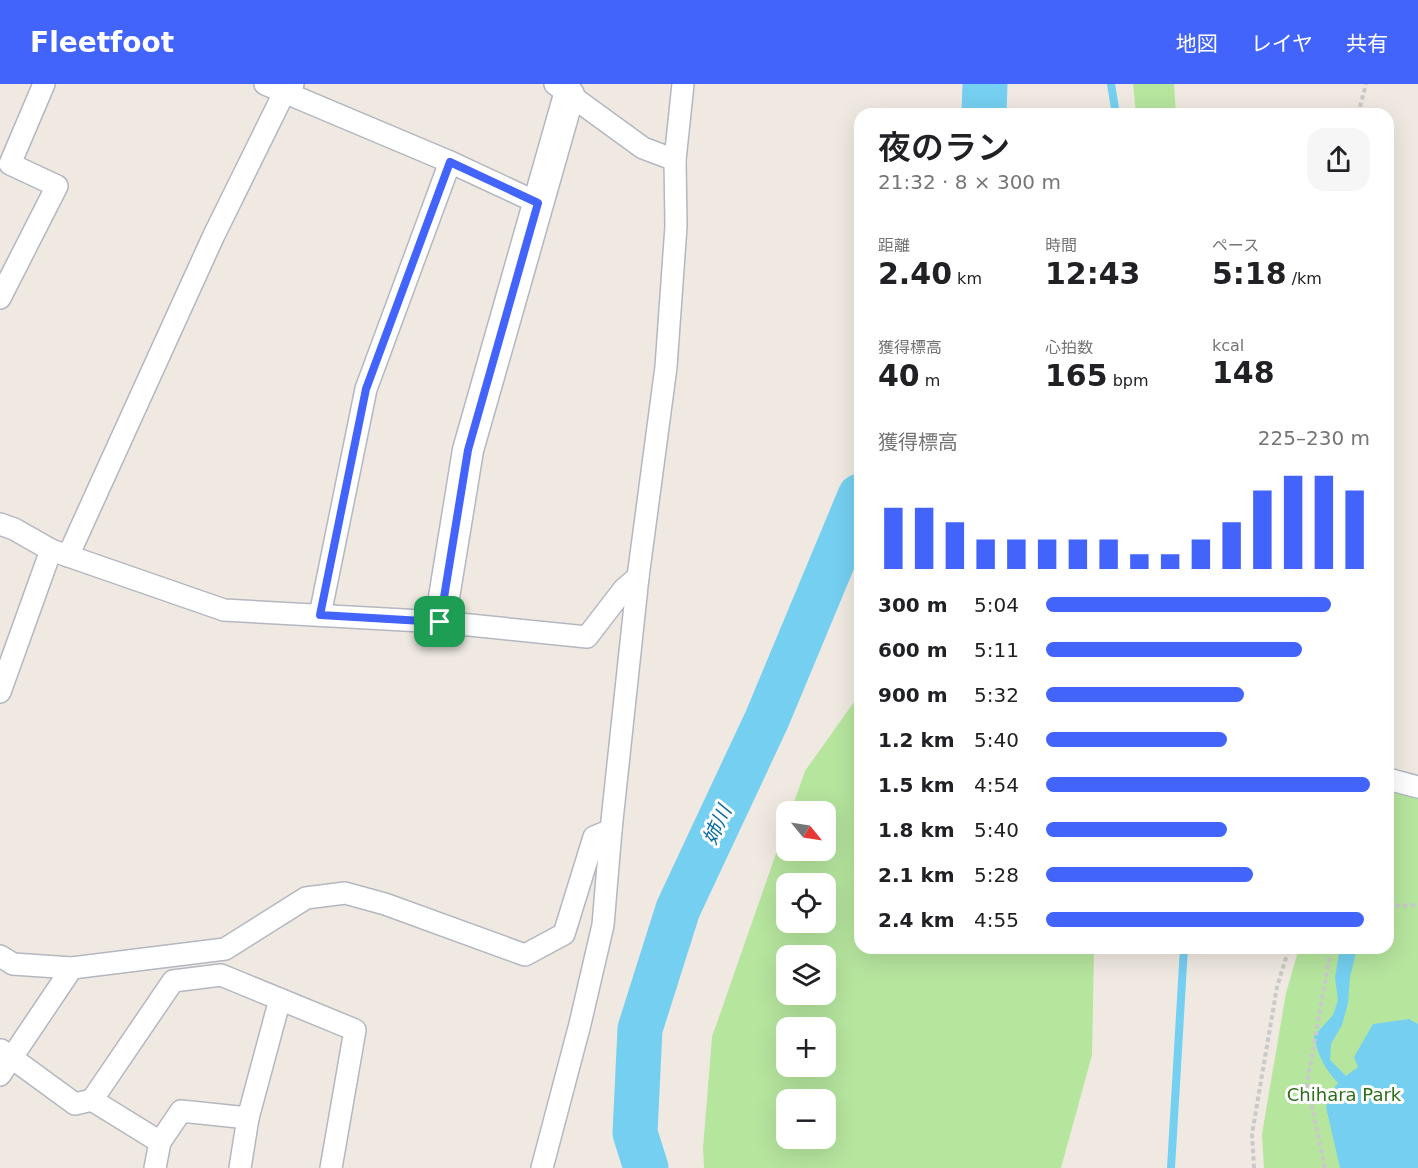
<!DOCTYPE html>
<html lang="ja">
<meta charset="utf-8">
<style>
body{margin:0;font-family:"DejaVu Sans","Noto Sans JP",sans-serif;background:#f6f6f6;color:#202124;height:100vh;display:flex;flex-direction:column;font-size:22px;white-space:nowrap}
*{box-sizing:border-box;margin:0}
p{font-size:20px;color:#757577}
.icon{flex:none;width:33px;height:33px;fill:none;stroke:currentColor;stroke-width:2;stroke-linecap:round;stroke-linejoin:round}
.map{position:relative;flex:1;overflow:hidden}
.sheet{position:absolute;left:854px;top:24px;width:540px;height:846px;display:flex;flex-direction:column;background:#fff;border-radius:18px;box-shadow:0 6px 24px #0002}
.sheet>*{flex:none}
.needle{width:39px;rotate:120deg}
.tools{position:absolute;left:776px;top:717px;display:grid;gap:12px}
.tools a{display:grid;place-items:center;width:60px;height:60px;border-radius:12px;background:#fff;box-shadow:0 6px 24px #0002;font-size:30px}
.pin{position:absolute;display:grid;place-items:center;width:51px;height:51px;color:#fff;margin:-26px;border-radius:12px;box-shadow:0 3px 9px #0006}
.round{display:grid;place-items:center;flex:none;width:63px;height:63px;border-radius:18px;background:#f6f6f6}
.summary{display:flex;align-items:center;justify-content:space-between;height:102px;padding:0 24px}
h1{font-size:33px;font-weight:600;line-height:45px}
.stats{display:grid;grid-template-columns:repeat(3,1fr);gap:9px;height:102px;padding:6px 24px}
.stats div{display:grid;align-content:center}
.stats b{font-size:30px;font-weight:600}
.stats small{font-size:16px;font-weight:400}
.stats p{font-size:16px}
.chart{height:168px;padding:12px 24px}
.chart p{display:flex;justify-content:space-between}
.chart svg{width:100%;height:108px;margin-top:6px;stroke:#4264fb;stroke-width:6}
ul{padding:0 24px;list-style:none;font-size:20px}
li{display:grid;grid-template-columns:96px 72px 1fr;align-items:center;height:45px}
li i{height:15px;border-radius:8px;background:#4264fb}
header{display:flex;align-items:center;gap:36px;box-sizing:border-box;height:84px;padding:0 30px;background:#4264fb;color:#fff}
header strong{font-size:28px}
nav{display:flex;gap:33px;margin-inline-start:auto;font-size:21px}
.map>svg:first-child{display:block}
.green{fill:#b6e59e;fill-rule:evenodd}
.water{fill:#75cff0}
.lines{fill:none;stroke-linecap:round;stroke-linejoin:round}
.stream{stroke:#75cff0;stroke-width:8}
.river{stroke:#75cff0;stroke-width:45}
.street-casing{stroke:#b4b7c1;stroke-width:24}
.secondary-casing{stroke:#b4b7c1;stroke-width:33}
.path{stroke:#c9c9c9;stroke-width:4;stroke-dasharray:4.5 3;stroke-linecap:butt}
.street{stroke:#fff;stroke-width:21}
.secondary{stroke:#fff;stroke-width:30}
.route-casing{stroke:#fff;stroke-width:12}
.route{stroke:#4264fb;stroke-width:8}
.labels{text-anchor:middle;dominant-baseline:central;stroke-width:6;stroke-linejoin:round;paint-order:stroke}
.park-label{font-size:18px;fill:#2c6e1b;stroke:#fff}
.water-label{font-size:20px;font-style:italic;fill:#0d6fa3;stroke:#fff}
</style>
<header>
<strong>Fleetfoot</strong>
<nav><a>地図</a><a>レイヤ</a><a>共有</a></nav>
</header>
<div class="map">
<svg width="1418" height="1084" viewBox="0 0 1418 1084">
<rect width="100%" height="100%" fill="#efe9e1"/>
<g class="green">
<polygon points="1133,0 1174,0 1176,30 1136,30"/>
<path d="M859,611L860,864H1094L1092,971L1061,1084H704L703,1064L712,953L786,741V766H825V728L791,727L805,687ZM786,800H825V838H786ZM786,872H825V910H786ZM786,944H825V982H786ZM786,1016H825V1054H786Z"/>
<polygon points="1388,707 1418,714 1418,1084 1264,1084 1262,1050 1286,909 1299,864 1388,864"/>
</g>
<path class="water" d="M1340,864H1357L1350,893L1348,919L1342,941L1331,960L1330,976L1346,992L1358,983L1354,973L1373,940L1409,935L1418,940V1084H1340L1326,1023L1331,1008L1338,999C1325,985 1318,972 1314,952L1333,931L1338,916L1335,893Z"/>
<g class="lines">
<g class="stream">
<polyline points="1111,0 1116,30"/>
<polyline points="1171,1084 1184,864"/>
</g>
<g class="river">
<polyline points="984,30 985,0"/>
<polyline points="646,1084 635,1049 640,945 678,825 767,635 860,412"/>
</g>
<g class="street-casing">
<g id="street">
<polyline points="265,0 450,78"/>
<polyline points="555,0 643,64 675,76"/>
<polyline points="0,214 57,102 10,80 44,0"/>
<polyline points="0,440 14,445 51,466 0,608"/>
<polyline points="51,466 224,526 440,538 587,553 624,505 638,493"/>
<polyline points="68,472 214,151 284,9 293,0"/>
<polyline points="320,531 366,305 450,78 538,119"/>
<polyline points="1388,695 1418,703"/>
<polyline points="0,872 13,880 72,884 225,865 306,814 345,809 385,820 525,871 564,850 594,753 611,746"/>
<polyline points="280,915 248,1034 181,1027 160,1058 92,1016 173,897 221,891 355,946 331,1084"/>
<polyline points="1,966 75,1020 92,1016"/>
<polyline points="0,991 72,884"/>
<polyline points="155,1084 160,1058"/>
<polyline points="240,1084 248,1034"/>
<polyline points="542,1084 580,940 603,841 611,746 638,493 666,283 676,142 675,76 683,0"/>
</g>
</g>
<g class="secondary-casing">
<polyline id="secondary" points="440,538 468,366 569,11"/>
</g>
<g class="path">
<polyline points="1358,30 1366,0"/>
<polyline points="1388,822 1418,821"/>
<polyline points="1254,1084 1252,1050 1277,903 1289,864"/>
<polyline points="1325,1084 1307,1000 1331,864"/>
</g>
<use href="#street" class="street"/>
<use href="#secondary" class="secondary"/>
</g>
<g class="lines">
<g class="route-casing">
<polygon id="route" points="450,78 538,119 468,366 440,538 320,531 366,305"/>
</g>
<use href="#route" class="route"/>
</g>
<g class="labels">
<g class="park-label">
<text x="1344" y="1010">Chihara Park</text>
</g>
<g class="water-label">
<text transform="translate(717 741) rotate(-65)">姉川</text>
</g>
</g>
</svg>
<div class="tools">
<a><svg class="needle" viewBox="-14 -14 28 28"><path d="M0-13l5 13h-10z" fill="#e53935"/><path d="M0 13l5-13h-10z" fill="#757577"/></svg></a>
<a><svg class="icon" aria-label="locate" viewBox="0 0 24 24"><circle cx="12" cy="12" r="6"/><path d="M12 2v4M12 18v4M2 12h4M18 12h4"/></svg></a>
<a><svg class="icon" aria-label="layers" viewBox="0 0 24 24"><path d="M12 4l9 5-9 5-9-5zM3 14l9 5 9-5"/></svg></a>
<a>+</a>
<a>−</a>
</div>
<div class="pin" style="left:440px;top:538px;background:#1e9e55"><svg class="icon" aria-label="arrive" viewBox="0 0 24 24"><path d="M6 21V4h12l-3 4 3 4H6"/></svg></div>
<section class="sheet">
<div class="summary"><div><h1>夜のラン</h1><p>21:32 · 8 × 300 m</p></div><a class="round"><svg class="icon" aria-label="share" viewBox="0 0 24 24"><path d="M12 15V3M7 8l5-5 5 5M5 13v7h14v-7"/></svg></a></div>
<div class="stats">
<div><p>距離</p><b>2.40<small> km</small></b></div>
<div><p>時間</p><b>12:43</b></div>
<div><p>ペース</p><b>5:18<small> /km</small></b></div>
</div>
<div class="stats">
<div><p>獲得標高</p><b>40<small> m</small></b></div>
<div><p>心拍数</p><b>165<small> bpm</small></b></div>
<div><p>kcal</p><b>148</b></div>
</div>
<div class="chart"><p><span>獲得標高</span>225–230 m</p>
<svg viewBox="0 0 160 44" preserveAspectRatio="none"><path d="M5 44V19M15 44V19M25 44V25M35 44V32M45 44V32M55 44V32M65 44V32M75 44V32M85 44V38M95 44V38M105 44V32M115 44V25M125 44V12M135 44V6M145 44V6M155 44V12"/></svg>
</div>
<ul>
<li><b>300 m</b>5:04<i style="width:88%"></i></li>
<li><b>600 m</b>5:11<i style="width:79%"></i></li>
<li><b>900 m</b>5:32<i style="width:61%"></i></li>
<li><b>1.2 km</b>5:40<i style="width:56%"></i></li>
<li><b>1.5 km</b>4:54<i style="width:100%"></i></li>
<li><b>1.8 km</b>5:40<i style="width:56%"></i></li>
<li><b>2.1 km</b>5:28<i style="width:64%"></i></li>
<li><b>2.4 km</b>4:55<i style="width:98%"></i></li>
</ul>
</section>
</div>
